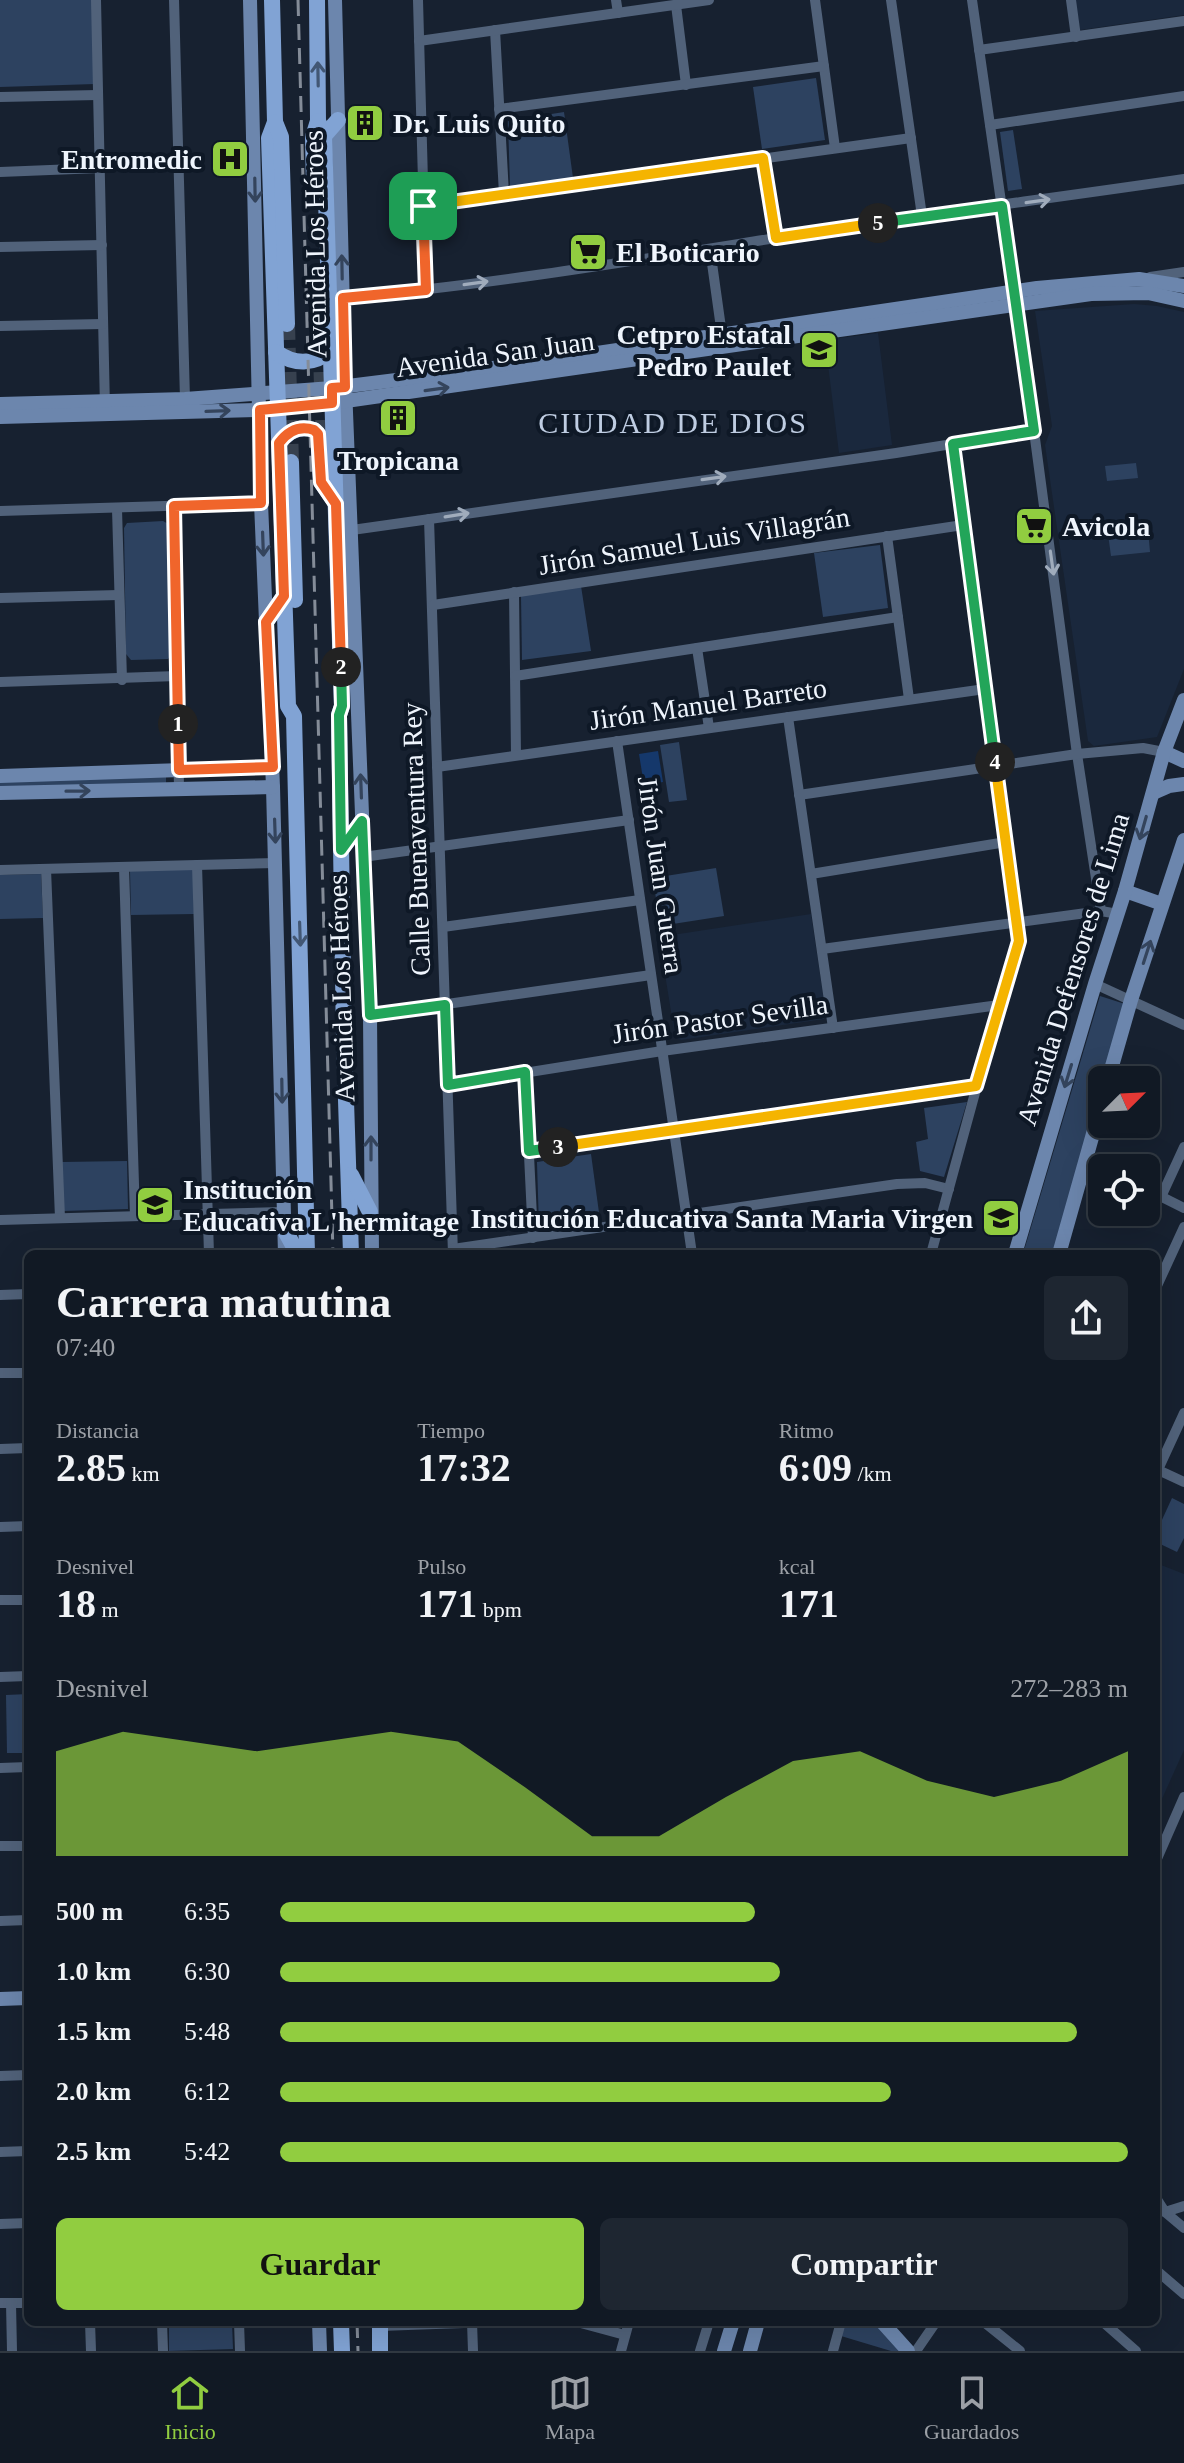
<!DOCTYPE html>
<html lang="es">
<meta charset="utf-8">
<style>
body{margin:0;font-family:Georgia,serif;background:#1e2631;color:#f1f3f6;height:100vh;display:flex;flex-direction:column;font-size:30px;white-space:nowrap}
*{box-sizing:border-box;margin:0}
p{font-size:26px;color:#9ca0a6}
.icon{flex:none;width:44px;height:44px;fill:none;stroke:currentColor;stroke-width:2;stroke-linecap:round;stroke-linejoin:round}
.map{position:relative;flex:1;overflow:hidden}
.side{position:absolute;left:24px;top:1250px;width:1136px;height:1076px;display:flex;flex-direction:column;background:#111924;border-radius:12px;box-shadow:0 8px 32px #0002,0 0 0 2px #303841}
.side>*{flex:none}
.needle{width:52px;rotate:66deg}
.buttons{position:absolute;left:1088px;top:1066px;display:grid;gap:16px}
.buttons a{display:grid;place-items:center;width:72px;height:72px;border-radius:12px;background:#111924;box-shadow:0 8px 32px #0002,0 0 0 2px #303841;font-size:40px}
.pin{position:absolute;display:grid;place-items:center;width:68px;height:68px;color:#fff;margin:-34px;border-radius:16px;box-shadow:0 4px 12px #0006}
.km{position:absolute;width:40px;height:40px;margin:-20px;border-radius:50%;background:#222;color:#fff;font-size:22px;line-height:40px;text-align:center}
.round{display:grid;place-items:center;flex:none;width:84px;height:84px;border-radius:12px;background:#1e2631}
.overview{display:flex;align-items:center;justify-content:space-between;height:136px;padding:0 32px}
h1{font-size:44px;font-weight:600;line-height:60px}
.metrics{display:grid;grid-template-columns:repeat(3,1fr);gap:12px;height:136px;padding:8px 32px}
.metrics div{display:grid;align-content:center}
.metrics b{font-size:40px;font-weight:600}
.metrics small{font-size:22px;font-weight:400}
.metrics p{font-size:22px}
.chart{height:224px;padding:16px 32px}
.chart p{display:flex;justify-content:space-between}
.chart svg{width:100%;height:144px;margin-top:8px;fill:#91cd40;opacity:.7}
.primary-button{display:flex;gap:16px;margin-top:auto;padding:16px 32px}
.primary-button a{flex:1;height:92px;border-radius:12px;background:#91cd40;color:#111;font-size:32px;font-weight:600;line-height:92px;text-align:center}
.primary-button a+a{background:#1e2631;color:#f1f3f6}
ul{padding:0 32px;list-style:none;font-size:26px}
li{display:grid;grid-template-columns:128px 96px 1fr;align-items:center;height:60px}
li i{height:20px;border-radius:10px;background:#91cd40}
.tab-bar{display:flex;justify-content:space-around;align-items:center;height:112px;border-top:2px solid #303841;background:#111924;font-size:22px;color:#9ca0a6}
.tab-bar a{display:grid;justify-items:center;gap:4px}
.tab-bar .active{color:#91cd40}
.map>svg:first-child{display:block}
.built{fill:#1a283d}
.green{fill:#2d4260}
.water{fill:#15386b}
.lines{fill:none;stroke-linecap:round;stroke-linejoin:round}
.primary-tunnel{stroke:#37414f;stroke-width:16;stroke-dasharray:16 8;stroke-linecap:butt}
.street{stroke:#51627a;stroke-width:10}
.secondary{stroke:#6c86ad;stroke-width:14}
.primary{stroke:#81a3d4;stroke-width:16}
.rail{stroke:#848c98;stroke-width:3;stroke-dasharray:16 8;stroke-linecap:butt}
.oneway{stroke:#425774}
.oneway2{stroke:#34445c}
.oneway3{stroke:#a0acbc}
.split-1-casing{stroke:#fff;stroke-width:16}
.split-2-casing{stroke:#fff;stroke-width:16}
.split-3-casing{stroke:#fff;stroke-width:16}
.split-4-casing{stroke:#fff;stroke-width:16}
.split-5-casing{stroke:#fff;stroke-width:16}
.split-6-casing{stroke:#fff;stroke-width:16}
.split-1{stroke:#f0652b;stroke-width:10}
.split-2{stroke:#f0652b;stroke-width:10}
.split-3{stroke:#22a559;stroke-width:10}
.split-4{stroke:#f5b400;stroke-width:10}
.split-5{stroke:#22a559;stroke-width:10}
.split-6{stroke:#f5b400;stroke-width:10}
.labels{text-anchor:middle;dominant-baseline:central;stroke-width:8;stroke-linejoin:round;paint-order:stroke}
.poi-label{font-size:28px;font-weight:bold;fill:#eff5fd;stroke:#0e1826;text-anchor:start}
.street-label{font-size:28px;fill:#eff5fd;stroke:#0e1826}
.neighbourhood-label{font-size:30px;letter-spacing:2px;fill:#bfcde2;stroke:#0e1826}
</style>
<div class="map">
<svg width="1184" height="2351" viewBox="0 0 1184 2351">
<rect width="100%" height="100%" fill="#172130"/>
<g class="built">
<polygon points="1075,0 1184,0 1184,15 1080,30"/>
<polygon points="1134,304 1157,306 1184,312 1184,669 1157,737 1094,746 1088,741 1045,445 1052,426 1035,311"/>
<polygon points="878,333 892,445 839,453 825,340"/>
<polygon points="811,914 826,1014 824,1019 681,1040 675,1036 659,937"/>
<polygon points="1156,1563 1184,1574 1184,1750 1156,1812"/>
</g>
<g class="green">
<polygon points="0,0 92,0 95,84 0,87"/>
<polygon points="816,78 825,140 762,149 753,87"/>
<polygon points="564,112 573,178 510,187 508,121"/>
<polygon points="1013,130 1022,189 1008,191 1000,132"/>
<polygon points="1136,463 1138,478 1107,481 1105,466"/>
<polygon points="163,521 170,525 172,655 168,659 131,660 126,654 124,528 127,523"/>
<polygon points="1148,530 1150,552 1111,556 1108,534"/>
<polygon points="880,545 888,608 823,617 814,553"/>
<polygon points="581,586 591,651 522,660 521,596"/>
<polygon points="679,742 687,800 669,802 660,745"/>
<polygon points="166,777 166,784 0,788 0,780"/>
<polygon points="716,868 724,916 660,926 653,878"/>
<polygon points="193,869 194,914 131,915 130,870"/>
<polygon points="41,874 43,918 0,919 0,875"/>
<polygon points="1100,996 1125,1004 1054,1254 1023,1254"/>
<polygon points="967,1102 944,1177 920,1171 916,1142 928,1139 924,1108"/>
<polygon points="591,1154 600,1220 539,1227 537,1162"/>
<polygon points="127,1161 128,1209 63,1211 62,1162"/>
<polygon points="1172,1498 1184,1504 1184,1538 1177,1552 1156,1542 1156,1533"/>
<polygon points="28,1694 28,1753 7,1753 6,1695"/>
<polygon points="169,2322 232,2322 233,2349 169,2351"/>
<polygon points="846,2322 878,2322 904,2351 891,2351 841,2336"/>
</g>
<polygon class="water" points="658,751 663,782 644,785 639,754"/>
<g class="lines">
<g class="primary-tunnel">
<polyline points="287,324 291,462"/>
<polyline points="320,324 324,448"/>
</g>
<g class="street">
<polyline points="96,0 105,408"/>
<polyline points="174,0 185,399"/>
<polyline points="418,0 426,290"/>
<polyline points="616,0 618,13"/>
<polyline points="815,0 835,148"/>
<polyline points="891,0 922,216"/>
<polyline points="972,0 1034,431 1077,754 1101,911"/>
<polyline points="1071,0 1076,37"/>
<polyline points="676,5 686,85"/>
<polyline points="495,30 504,194"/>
<polyline points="419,41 709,0"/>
<polyline points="979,50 1184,21"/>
<polyline points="0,97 98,95"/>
<polyline points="499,109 824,66"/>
<polyline points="990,125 1184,96"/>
<polyline points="763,158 776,238"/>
<polyline points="0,172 100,168"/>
<polyline points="423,206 911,138"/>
<polyline points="0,247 102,245"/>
<polyline points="710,249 722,335"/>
<polyline points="1150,277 1184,272"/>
<path d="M343,298C488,285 632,261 776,238C911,216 1048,199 1184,179"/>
<polyline points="0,326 103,324"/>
<polyline points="174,506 179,789"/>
<polyline points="117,509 122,680"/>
<polyline points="0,511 261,503"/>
<polyline points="429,519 453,1254"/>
<polyline points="352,530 896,453 1034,431"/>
<polyline points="887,536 909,699"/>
<polyline points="514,592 516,755"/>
<polyline points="0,598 119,595"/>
<polyline points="433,605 963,525"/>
<polyline points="697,648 709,728"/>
<polyline points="515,676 898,617"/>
<polyline points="0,682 177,676"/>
<polyline points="788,717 833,1028"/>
<polyline points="617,741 692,1254"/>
<polyline points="437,767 985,689"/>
<polyline points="799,795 1077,754 1143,748 1164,752"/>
<polyline points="363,857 629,820"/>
<polyline points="197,865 209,1254"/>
<polyline points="124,867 135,1216"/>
<polyline points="46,869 60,1218"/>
<polyline points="0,870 276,863"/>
<polyline points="811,874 1006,842"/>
<polyline points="443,927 640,900"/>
<polyline points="822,949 1101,911 1118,914"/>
<polyline points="1095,984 1184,1025"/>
<polyline points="370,1015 651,975"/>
<polyline points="525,1072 533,1238"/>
<polyline points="448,1085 662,1051 999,1005"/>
<polyline points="529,1151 976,1086"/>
<polyline points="1085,1159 1103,1168"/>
<polyline points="1146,1189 1184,1208"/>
<polyline points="1161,1197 1184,1147"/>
<polyline points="0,1220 282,1212"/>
<polyline points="453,1249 897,1184 925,1183 949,1189"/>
<polyline points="931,1254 999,1005 1019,941 953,444"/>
<polyline points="1156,1288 1184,1227"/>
<polyline points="0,1295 28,1294"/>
<polyline points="0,1373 28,1373"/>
<polyline points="0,1449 28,1448"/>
<polyline points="1156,1469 1184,1482"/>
<polyline points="1156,1474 1184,1413"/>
<polyline points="0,1527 28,1526"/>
<polyline points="0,1600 28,1600"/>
<polyline points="0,1677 28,1676"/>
<polyline points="0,1768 28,1767"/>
<polyline points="0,1846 28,1846"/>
<polyline points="1156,1861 1184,1797"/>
<polyline points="0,1921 28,1920"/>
<polyline points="0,2076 28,2075"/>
<polyline points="0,2152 28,2151"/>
<polyline points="1156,2198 1165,2212 1184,2228"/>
<polyline points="1165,2212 1184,2206"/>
<polyline points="0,2224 28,2223"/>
<polyline points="1156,2270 1184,2294"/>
<polyline points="0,2303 28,2303"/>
<polyline points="11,2303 12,2351"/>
<polyline points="90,2322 91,2351"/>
<polyline points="162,2322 163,2351"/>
<polyline points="239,2322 240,2351"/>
<polyline points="472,2322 473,2351"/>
<polyline points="577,2322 625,2335"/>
<polyline points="984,2322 1020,2351"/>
<polyline points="1103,2322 1136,2351"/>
<polyline points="380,2326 492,2322"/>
<polyline points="621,2351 629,2322"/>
<polyline points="700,2351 709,2322"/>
<polyline points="833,2351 841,2322"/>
<polyline points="916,2351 936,2322"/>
</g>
<g class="secondary">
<polyline points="250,0 261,503 273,787 285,1254"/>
<polyline points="335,0 345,387 370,1015 372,1254"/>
<polyline points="0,404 185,399 332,388 501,367 1037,288 1139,279 1184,286"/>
<polyline points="0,417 260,410 332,403 1091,294 1148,293 1184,301"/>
<polyline points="1164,752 1184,761"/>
<polyline points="0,776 273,767"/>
<polyline points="0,793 273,787"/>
<polyline points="1153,793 1169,786 1184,784"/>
<polyline points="1125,891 1162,904"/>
<polyline points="1108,1080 1131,1000 1184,840"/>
<polyline points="1015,1254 1095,984 1125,891 1164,752 1184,700"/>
<polyline points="1059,1254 1102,1102"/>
<polyline points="0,1999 28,1998"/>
<polyline points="319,2322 320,2351"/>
<polyline points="882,2322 908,2351"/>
<polyline points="724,2351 733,2322"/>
<polyline points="750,2351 758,2322"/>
</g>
<g class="primary">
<polyline points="272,0 275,122 269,138 288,706 294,716 307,1254"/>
<polyline points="317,0 318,121 324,136 342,706 339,715 344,1039 351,1254"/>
<polyline points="275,122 281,137 287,324"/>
<polyline points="324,136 338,120"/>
<polyline points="314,186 313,137 318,121"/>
<path d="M276,352C294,365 314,365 331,350"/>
<path d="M279,443C288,431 300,425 314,430L318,434L321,482L335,502"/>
<polyline points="291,462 295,600"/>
<polyline points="266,622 284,596"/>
<polyline points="341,850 362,821"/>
<polyline points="351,1175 370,1212"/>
<polyline points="283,1227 298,1254"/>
<polyline points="341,2322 342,2351"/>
<polyline points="380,2322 380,2351"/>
</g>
<g class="rail">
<polyline points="298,0 333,1254"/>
<polyline points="357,2322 358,2351"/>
</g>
</g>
<defs><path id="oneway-shaft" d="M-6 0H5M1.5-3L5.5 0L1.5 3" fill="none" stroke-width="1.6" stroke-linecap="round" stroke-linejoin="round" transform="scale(2)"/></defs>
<g class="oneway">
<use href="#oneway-shaft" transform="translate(318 74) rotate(-91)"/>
<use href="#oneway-shaft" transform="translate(300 934) rotate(88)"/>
</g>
<g class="oneway2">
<use href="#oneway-shaft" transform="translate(255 190) rotate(89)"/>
<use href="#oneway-shaft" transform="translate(342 267) rotate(-91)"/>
<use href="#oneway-shaft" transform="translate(437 389) rotate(-8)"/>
<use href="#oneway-shaft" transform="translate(218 411) rotate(-2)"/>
<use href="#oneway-shaft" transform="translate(263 544) rotate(88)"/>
<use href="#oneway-shaft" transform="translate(361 786) rotate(-92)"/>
<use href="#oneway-shaft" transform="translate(78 791) rotate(-1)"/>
<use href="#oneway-shaft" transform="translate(1143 828) rotate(106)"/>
<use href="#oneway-shaft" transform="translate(275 831) rotate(88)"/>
<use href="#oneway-shaft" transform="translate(1147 952) rotate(-72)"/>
<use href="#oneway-shaft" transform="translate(1068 1076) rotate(107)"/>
<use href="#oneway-shaft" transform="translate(282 1091) rotate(89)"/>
<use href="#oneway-shaft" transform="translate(371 1148) rotate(-90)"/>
</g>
<g class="oneway3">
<use href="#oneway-shaft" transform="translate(1038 201) rotate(-8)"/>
<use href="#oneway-shaft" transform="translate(476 283) rotate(-8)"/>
<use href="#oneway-shaft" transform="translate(714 478) rotate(-8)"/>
<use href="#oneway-shaft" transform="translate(457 515) rotate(-9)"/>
<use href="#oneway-shaft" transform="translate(1052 563) rotate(82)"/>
</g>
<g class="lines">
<g class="split-1-casing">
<polyline id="split-1" points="178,724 174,506 261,503 260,410 332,403 332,388 345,387 343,298 426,290 423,206"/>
</g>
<g class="split-2-casing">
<path id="split-2" d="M178,724L179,770L273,767L266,622L284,596L279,443C288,431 299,425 314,430L318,434L321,482L336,504L341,667"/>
</g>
<g class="split-3-casing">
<polyline id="split-3" points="341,667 342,706 339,715 341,850 362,821 370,1015 445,1005 448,1085 525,1072 529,1151 558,1147"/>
</g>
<g class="split-4-casing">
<polyline id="split-4" points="558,1147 976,1086 1019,941 995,762"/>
</g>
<g class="split-5-casing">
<polyline id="split-5" points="878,223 1002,206 1034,431 953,444 995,762"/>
</g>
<g class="split-6-casing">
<polyline id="split-6" points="423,206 763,158 776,238 878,223"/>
</g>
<use href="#split-1" class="split-1"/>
<use href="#split-2" class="split-2"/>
<use href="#split-3" class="split-3"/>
<use href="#split-4" class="split-4"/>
<use href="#split-5" class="split-5"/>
<use href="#split-6" class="split-6"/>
</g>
<defs>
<g id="building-square" transform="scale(2)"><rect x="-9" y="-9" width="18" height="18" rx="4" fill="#91cd40" stroke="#0e1826"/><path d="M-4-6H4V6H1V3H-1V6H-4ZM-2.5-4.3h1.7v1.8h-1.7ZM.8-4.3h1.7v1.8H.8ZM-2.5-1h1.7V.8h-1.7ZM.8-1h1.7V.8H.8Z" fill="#111"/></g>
<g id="hospital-square" transform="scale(2)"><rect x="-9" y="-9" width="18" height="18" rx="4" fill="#91cd40" stroke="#0e1826"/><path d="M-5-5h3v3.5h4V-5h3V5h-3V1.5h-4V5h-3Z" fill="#111"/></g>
<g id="supermarket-square" transform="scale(2)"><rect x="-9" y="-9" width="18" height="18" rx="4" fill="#91cd40" stroke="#0e1826"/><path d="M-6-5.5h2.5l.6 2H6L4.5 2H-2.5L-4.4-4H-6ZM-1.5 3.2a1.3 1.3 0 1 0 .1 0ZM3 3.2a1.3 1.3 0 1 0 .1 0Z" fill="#111"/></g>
<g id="university-square" transform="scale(2)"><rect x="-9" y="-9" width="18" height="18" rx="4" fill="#91cd40" stroke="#0e1826"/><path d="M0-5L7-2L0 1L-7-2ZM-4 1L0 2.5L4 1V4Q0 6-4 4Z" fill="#111"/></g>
<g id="school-square" transform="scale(2)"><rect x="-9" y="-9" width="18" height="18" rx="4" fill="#91cd40" stroke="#0e1826"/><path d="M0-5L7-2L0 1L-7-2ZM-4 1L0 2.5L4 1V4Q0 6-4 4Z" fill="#111"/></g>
</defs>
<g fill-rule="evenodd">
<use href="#building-square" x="365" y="123"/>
<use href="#hospital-square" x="230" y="159"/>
<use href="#supermarket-square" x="588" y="252"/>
<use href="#university-square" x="819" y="350"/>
<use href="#building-square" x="398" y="418"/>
<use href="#supermarket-square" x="1034" y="526"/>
<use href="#school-square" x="155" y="1205"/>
<use href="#school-square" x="1001" y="1218"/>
</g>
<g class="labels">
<g class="poi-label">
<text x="393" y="123">Dr. Luis Quito</text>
<text x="202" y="159" text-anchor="end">Entromedic</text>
<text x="616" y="252">El Boticario</text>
<text x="791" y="334" text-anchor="end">Cetpro Estatal<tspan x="791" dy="32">Pedro Paulet</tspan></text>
<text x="398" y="460" text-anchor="middle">Tropicana</text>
<text x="1062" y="526">Avicola</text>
<text x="183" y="1189">Institución<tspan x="183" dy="32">Educativa L'hermitage</tspan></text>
<text x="973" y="1218" text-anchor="end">Institución Educativa Santa Maria Virgen</text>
</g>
<g class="street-label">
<text transform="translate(315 244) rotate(-91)">Avenida Los Héroes</text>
<text transform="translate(495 354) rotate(-8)">Avenida San Juan</text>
<text transform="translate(694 541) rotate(-9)">Jirón Samuel Luis Villagrán</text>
<text transform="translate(708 704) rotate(-8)">Jirón Manuel Barreto</text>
<text transform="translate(416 839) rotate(-92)">Calle Buenaventura Rey</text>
<text transform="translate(661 875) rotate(82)">Jirón Juan Guerra</text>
<text transform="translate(1073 969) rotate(-73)">Avenida Defensores de Lima</text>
<text transform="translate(341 988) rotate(-92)">Avenida Los Héroes</text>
<text transform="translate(720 1019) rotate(-8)">Jirón Pastor Sevilla</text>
</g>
<g class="neighbourhood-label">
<text x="673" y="422">CIUDAD DE DIOS</text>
</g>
</g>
</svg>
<div class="buttons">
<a><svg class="needle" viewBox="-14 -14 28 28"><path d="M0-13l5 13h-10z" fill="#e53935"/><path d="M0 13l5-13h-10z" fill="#9ca0a6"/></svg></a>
<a><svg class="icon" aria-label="locate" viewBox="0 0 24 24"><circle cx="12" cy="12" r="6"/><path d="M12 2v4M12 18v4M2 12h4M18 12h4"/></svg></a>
</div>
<div class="pin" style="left:423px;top:206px;background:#1e9e55"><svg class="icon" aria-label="arrive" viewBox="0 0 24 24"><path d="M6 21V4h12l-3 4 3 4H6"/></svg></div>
<b class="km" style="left:178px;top:724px">1</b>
<b class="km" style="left:341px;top:667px">2</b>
<b class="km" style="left:558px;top:1147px">3</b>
<b class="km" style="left:995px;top:762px">4</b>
<b class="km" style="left:878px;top:223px">5</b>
<section class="side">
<div class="overview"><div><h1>Carrera matutina</h1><p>07:40</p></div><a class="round"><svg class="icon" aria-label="share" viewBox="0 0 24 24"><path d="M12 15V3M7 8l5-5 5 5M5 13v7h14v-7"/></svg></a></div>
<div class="metrics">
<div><p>Distancia</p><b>2.85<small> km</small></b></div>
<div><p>Tiempo</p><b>17:32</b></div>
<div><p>Ritmo</p><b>6:09<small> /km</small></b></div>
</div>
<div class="metrics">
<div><p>Desnivel</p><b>18<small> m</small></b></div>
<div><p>Pulso</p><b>171<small> bpm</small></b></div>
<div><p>kcal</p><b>171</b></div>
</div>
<div class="chart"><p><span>Desnivel</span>272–283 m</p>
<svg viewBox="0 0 160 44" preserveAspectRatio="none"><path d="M0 44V12L10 6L20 9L30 12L40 9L50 6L60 9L70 23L80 38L90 38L100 26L110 15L120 12L130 21L140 26L150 21L160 12V44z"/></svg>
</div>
<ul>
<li><b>500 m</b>6:35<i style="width:56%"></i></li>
<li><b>1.0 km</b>6:30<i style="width:59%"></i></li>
<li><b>1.5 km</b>5:48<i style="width:94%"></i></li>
<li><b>2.0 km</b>6:12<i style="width:72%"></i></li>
<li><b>2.5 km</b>5:42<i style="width:100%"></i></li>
</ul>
<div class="primary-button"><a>Guardar</a><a>Compartir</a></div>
</section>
</div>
<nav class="tab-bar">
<a class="active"><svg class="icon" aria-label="home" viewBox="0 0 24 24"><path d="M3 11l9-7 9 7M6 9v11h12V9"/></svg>Inicio</a>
<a><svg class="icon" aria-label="map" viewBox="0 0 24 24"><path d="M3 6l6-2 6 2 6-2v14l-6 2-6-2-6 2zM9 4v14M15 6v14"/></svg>Mapa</a>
<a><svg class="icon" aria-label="saved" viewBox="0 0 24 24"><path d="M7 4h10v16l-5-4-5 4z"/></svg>Guardados</a>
</nav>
